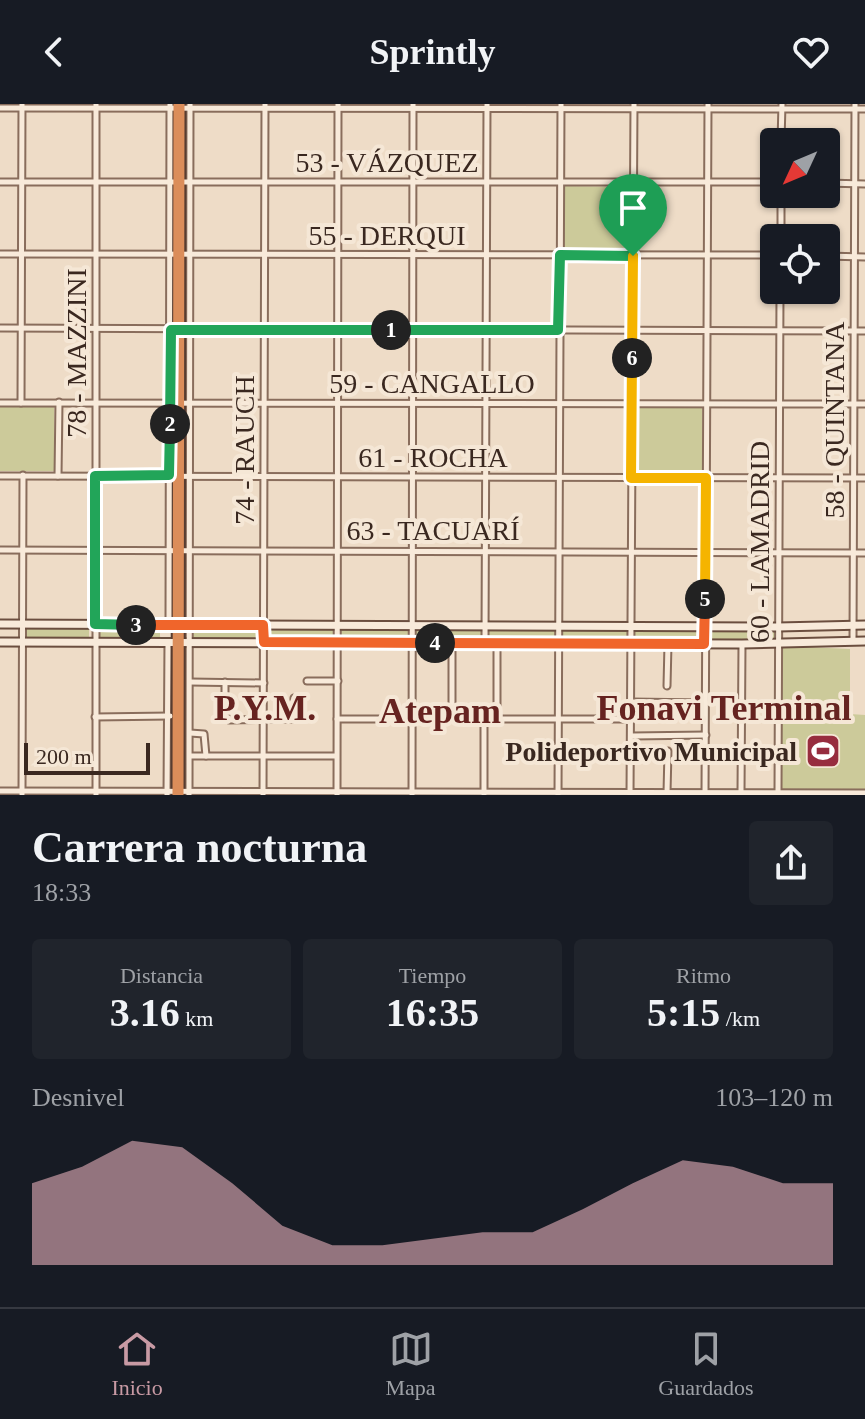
<!DOCTYPE html>
<html lang="es">
<meta charset="utf-8">
<style>
body{margin:0;font-family:"Times New Roman",serif;background:#20242c;color:#f1f3f6;height:100vh;display:flex;flex-direction:column;font-size:30px;white-space:nowrap}
*{box-sizing:border-box;margin:0}
p{font-size:26px;color:#9ea1a6}
.icon{flex:none;width:44px;height:44px;fill:none;stroke:currentColor;stroke-width:2;stroke-linecap:round;stroke-linejoin:round}
.map{position:relative;height:691px;overflow:hidden}
.drawer{display:flex;flex-direction:column;background:#171b24;flex:1}
.drawer>*{flex:none}
.needle{width:52px;rotate:226deg}
.fabs{position:absolute;left:760px;top:24px;display:grid;gap:16px}
.fabs a{display:grid;place-items:center;width:80px;height:80px;border-radius:8px;background:#171b24;box-shadow:0 2px 6px #0004;font-size:40px}
.scale{position:absolute;left:24px;bottom:20px;width:126px;box-sizing:border-box;padding-left:8px;border:4px solid #3a2820;border-top:0;font-size:22px;line-height:28px;white-space:nowrap;color:#3a2820;-webkit-text-stroke:6px #f5e7d6;paint-order:stroke}
.pin{position:absolute;display:grid;place-items:center;width:68px;height:68px;color:#fff;margin:-82px -34px;border-radius:50% 50% 50% 0;rotate:-45deg;box-shadow:0 0 8px #0007}
.pin .icon{rotate:45deg}
.km{position:absolute;width:40px;height:40px;margin:-20px;border-radius:50%;background:#222;color:#fff;font-size:22px;line-height:40px;text-align:center}
.round{display:grid;place-items:center;flex:none;width:84px;height:84px;border-radius:8px;background:#20242c}
.summary{display:flex;align-items:center;justify-content:space-between;height:136px;padding:0 32px}
h1{font-size:44px;font-weight:700;line-height:60px}
.stats{display:grid;grid-template-columns:repeat(3,1fr);gap:12px;height:136px;padding:8px 32px}
.stats div{display:grid;align-content:center;border-radius:8px;background:#20242c;text-align:center}
.stats b{font-size:40px;font-weight:700}
.stats small{font-size:22px;font-weight:400}
.stats p{font-size:22px}
.chart{height:224px;padding:16px 32px}
.chart p{display:flex;justify-content:space-between}
.chart svg{width:100%;height:144px;margin-top:8px;fill:#c89aa4;opacity:.7}
header{display:flex;justify-content:space-between;align-items:center;height:104px;padding:0 32px;background:#171b24;font-size:36px;font-weight:700}
.tab-bar{display:flex;justify-content:space-around;align-items:center;height:112px;border-top:2px solid #363941;background:#171b24;font-size:22px;color:#9ea1a6}
.tab-bar a{display:grid;justify-items:center;gap:4px}
.tab-bar .on{color:#c89aa4}
.map>svg:first-child{display:block}
.green{fill:#ccca9a}
.lines{fill:none;stroke-linecap:round;stroke-linejoin:round}
.street-casing{stroke:#896d5c;stroke-width:9}
.secondary-casing{stroke:#6b4e3f;stroke-width:11}
.highway-casing{stroke:#573c30;stroke-width:15}
.street{stroke:#f8eada;stroke-width:5}
.secondary{stroke:#f8eada;stroke-width:7}
.highway{stroke:#db8d5a;stroke-width:11}
.split-1-casing{stroke:#fff;stroke-width:16}
.split-2-casing{stroke:#fff;stroke-width:16}
.split-3-casing{stroke:#fff;stroke-width:16}
.split-4-casing{stroke:#fff;stroke-width:16}
.split-5-casing{stroke:#fff;stroke-width:16}
.split-6-casing{stroke:#fff;stroke-width:16}
.split-7-casing{stroke:#fff;stroke-width:16}
.split-1{stroke:#22a559;stroke-width:10}
.split-2{stroke:#22a559;stroke-width:10}
.split-3{stroke:#22a559;stroke-width:10}
.split-4{stroke:#f0652b;stroke-width:10}
.split-5{stroke:#f0652b;stroke-width:10}
.split-6{stroke:#f5b400;stroke-width:10}
.split-7{stroke:#f5b400;stroke-width:10}
.labels{text-anchor:middle;dominant-baseline:central;stroke-width:8;stroke-linejoin:round;paint-order:stroke}
.street-label{font-size:28px;fill:#3a2820;stroke:#f5e7d6}
.poi-label{font-size:28px;font-weight:bold;fill:#3a2820;stroke:#f5e7d6;text-anchor:end}
.district-label{font-size:36px;font-weight:bold;fill:#662320;stroke:#f5e7d6}
</style>
<header><svg class="icon" aria-label="back" viewBox="0 0 24 24"><path d="M15 5l-7 7 7 7"/></svg>Sprintly<svg class="icon" aria-label="heart" viewBox="0 0 24 24"><path d="M12 20l-8-8c-3-5 5-10 8-4 3-6 11-1 8 4z"/></svg></header>
<div class="map">
<svg width="865" height="691" viewBox="0 0 865 691">
<rect width="100%" height="100%" fill="#eedcc7"/>
<g class="green">
<polygon points="564,82 630,83 630,149 564,149"/>
<polygon points="0,302 54,303 54,367 0,367"/>
<polygon points="635,303 702,304 702,370 635,369"/>
<polygon points="27,523 89,523 89,536 27,535"/>
<polygon points="98,523 160,523 160,536 98,535"/>
<rect x="193" y="525" width="67" height="10"/>
<rect x="267" y="525" width="67" height="10"/>
<polygon points="341,525 408,525 408,536 341,535"/>
<polygon points="561,525 627,526 628,536 561,536"/>
<rect x="415" y="526" width="67" height="10"/>
<polygon points="488,526 555,526 556,536 488,536"/>
<rect x="634" y="526" width="67" height="10"/>
<polygon points="708,526 775,527 775,537 708,537"/>
<polygon points="784,542 850,545 850,610 865,611 865,685 784,686 780,683 781,545"/>
</g>
<g class="lines">
<g class="street-casing">
<g id="street">
<polyline points="96,0 96,691"/>
<polyline points="0,4 865,5"/>
<polyline points="781,38 782,0"/>
<polyline points="0,78 774,78"/>
<polyline points="826,79 865,80"/>
<polyline points="781,134 781,90"/>
<polyline points="0,150 774,151"/>
<polyline points="826,152 865,153"/>
<polyline points="0,224 865,227"/>
<polyline points="0,299 865,300"/>
<polyline points="21,299 22,0"/>
<polyline points="0,372 865,374"/>
<polyline points="58,372 59,298"/>
<polyline points="0,446 865,449"/>
<polyline points="169,521 170,0"/>
<polyline points="853,537 855,0"/>
<polyline points="485,540 487,1"/>
<polyline points="497,540 497,614"/>
<polyline points="307,577 338,577"/>
<polyline points="190,578 264,579"/>
<polyline points="225,578 225,612 229,616 294,615 294,594"/>
<polyline points="667,582 668,540"/>
<polyline points="631,598 706,599"/>
<polyline points="95,613 170,612"/>
<polyline points="452,614 452,539"/>
<polyline points="337,615 631,615"/>
<polyline points="484,615 484,690"/>
<polyline points="190,629 204,630 206,652"/>
<polyline points="632,632 706,631"/>
<polyline points="190,652 336,652"/>
<polyline points="0,687 865,689"/>
<polyline points="667,689 668,647"/>
<polyline points="741,689 742,540"/>
<polyline points="778,689 780,186"/>
<polyline points="22,690 23,371"/>
<polyline points="167,691 168,538"/>
<polyline points="189,691 190,0"/>
<polyline points="263,691 265,0"/>
<polyline points="337,691 338,0"/>
<polyline points="412,691 413,0"/>
<polyline points="558,691 561,0"/>
<polyline points="630,691 634,0"/>
<polyline points="705,691 708,1"/>
</g>
</g>
<g class="secondary-casing">
<g id="secondary">
<polyline points="0,520 778,523 865,521"/>
<polyline points="0,538 742,540 865,537"/>
</g>
</g>
<g class="highway-casing">
<polyline id="highway" points="178,691 179,0"/>
</g>
<use href="#street" class="street"/>
<use href="#secondary" class="secondary"/>
<use href="#highway" class="highway"/>
</g>
<g class="lines">
<g class="split-1-casing">
<polyline id="split-1" points="391,226 558,226 560,151 633,152"/>
</g>
<g class="split-2-casing">
<polyline id="split-2" points="170,320 171,226 391,226"/>
</g>
<g class="split-3-casing">
<polyline id="split-3" points="136,521 95,520 95,372 169,371 170,320"/>
</g>
<g class="split-4-casing">
<polyline id="split-4" points="136,521 263,521 264,538 435,539"/>
</g>
<g class="split-5-casing">
<polyline id="split-5" points="435,539 704,540 705,495"/>
</g>
<g class="split-6-casing">
<polyline id="split-6" points="632,254 631,374 706,374 705,495"/>
</g>
<g class="split-7-casing">
<polyline id="split-7" points="632,254 633,152"/>
</g>
<use href="#split-1" class="split-1"/>
<use href="#split-2" class="split-2"/>
<use href="#split-3" class="split-3"/>
<use href="#split-4" class="split-4"/>
<use href="#split-5" class="split-5"/>
<use href="#split-6" class="split-6"/>
<use href="#split-7" class="split-7"/>
</g>
<defs>
<g id="stadium-square" transform="scale(1.8)"><rect x="-9" y="-9" width="18" height="18" rx="4" fill="#972d3f" stroke="#f5e7d6"/><path d="M0-5a6.5 5 0 1 0 0 10a6.5 5 0 1 0 0-10ZM-3.5-1.8h7v3.6h-7Z" fill="#fff"/></g>
</defs>
<g fill-rule="evenodd">
<use href="#stadium-square" x="823" y="647"/>
</g>
<g class="labels">
<g class="street-label">
<text x="387" y="58">53 - VÁZQUEZ</text>
<text x="387" y="131">55 - DERQUI</text>
<text transform="translate(76 249) rotate(-90)">78 - MAZZINI</text>
<text x="432" y="279">59 - CANGALLO</text>
<text transform="translate(834 316) rotate(-90)">58 - QUINTANA</text>
<text transform="translate(244 346) rotate(-90)">74 - RAUCH</text>
<text x="433" y="353">61 - ROCHA</text>
<text x="433" y="426">63 - TACUARÍ</text>
<text transform="translate(759 438) rotate(-90)">60 - LAMADRID</text>
</g>
<g class="poi-label">
<text x="797" y="647">Polideportivo Municipal</text>
</g>
<g class="district-label">
<text x="265" y="604">P.Y.M.</text>
<text x="724" y="604">Fonavi Terminal</text>
<text x="440" y="607">Atepam</text>
</g>
</g>
</svg>
<div class="fabs">
<a><svg class="needle" viewBox="-14 -14 28 28"><path d="M0-13l5 13h-10z" fill="#e53935"/><path d="M0 13l5-13h-10z" fill="#9ea1a6"/></svg></a>
<a><svg class="icon" aria-label="locate" viewBox="0 0 24 24"><circle cx="12" cy="12" r="6"/><path d="M12 2v4M12 18v4M2 12h4M18 12h4"/></svg></a>
</div>
<div class="scale">200 m</div>
<div class="pin" style="left:633px;top:152px;background:#1e9e55"><svg class="icon" aria-label="arrive" viewBox="0 0 24 24"><path d="M6 21V4h12l-3 4 3 4H6"/></svg></div>
<b class="km" style="left:391px;top:226px">1</b>
<b class="km" style="left:170px;top:320px">2</b>
<b class="km" style="left:136px;top:521px">3</b>
<b class="km" style="left:435px;top:539px">4</b>
<b class="km" style="left:705px;top:495px">5</b>
<b class="km" style="left:632px;top:254px">6</b>
</div>
<section class="drawer">
<div class="summary"><div><h1>Carrera nocturna</h1><p>18:33</p></div><a class="round"><svg class="icon" aria-label="share" viewBox="0 0 24 24"><path d="M12 15V3M7 8l5-5 5 5M5 13v7h14v-7"/></svg></a></div>
<div class="stats">
<div><p>Distancia</p><b>3.16<small> km</small></b></div>
<div><p>Tiempo</p><b>16:35</b></div>
<div><p>Ritmo</p><b>5:15<small> /km</small></b></div>
</div>
<div class="chart"><p><span>Desnivel</span>103–120 m</p>
<svg viewBox="0 0 160 44" preserveAspectRatio="none"><path d="M0 44V19L10 14L20 6L30 8L40 19L50 32L60 38L70 38L80 36L90 34L100 34L110 27L120 19L130 12L140 14L150 19L160 19V44z"/></svg>
</div>
</section>
<nav class="tab-bar">
<a class="on"><svg class="icon" aria-label="home" viewBox="0 0 24 24"><path d="M3 11l9-7 9 7M6 9v11h12V9"/></svg>Inicio</a>
<a><svg class="icon" aria-label="map" viewBox="0 0 24 24"><path d="M3 6l6-2 6 2 6-2v14l-6 2-6-2-6 2zM9 4v14M15 6v14"/></svg>Mapa</a>
<a><svg class="icon" aria-label="saved" viewBox="0 0 24 24"><path d="M7 4h10v16l-5-4-5 4z"/></svg>Guardados</a>
</nav>
